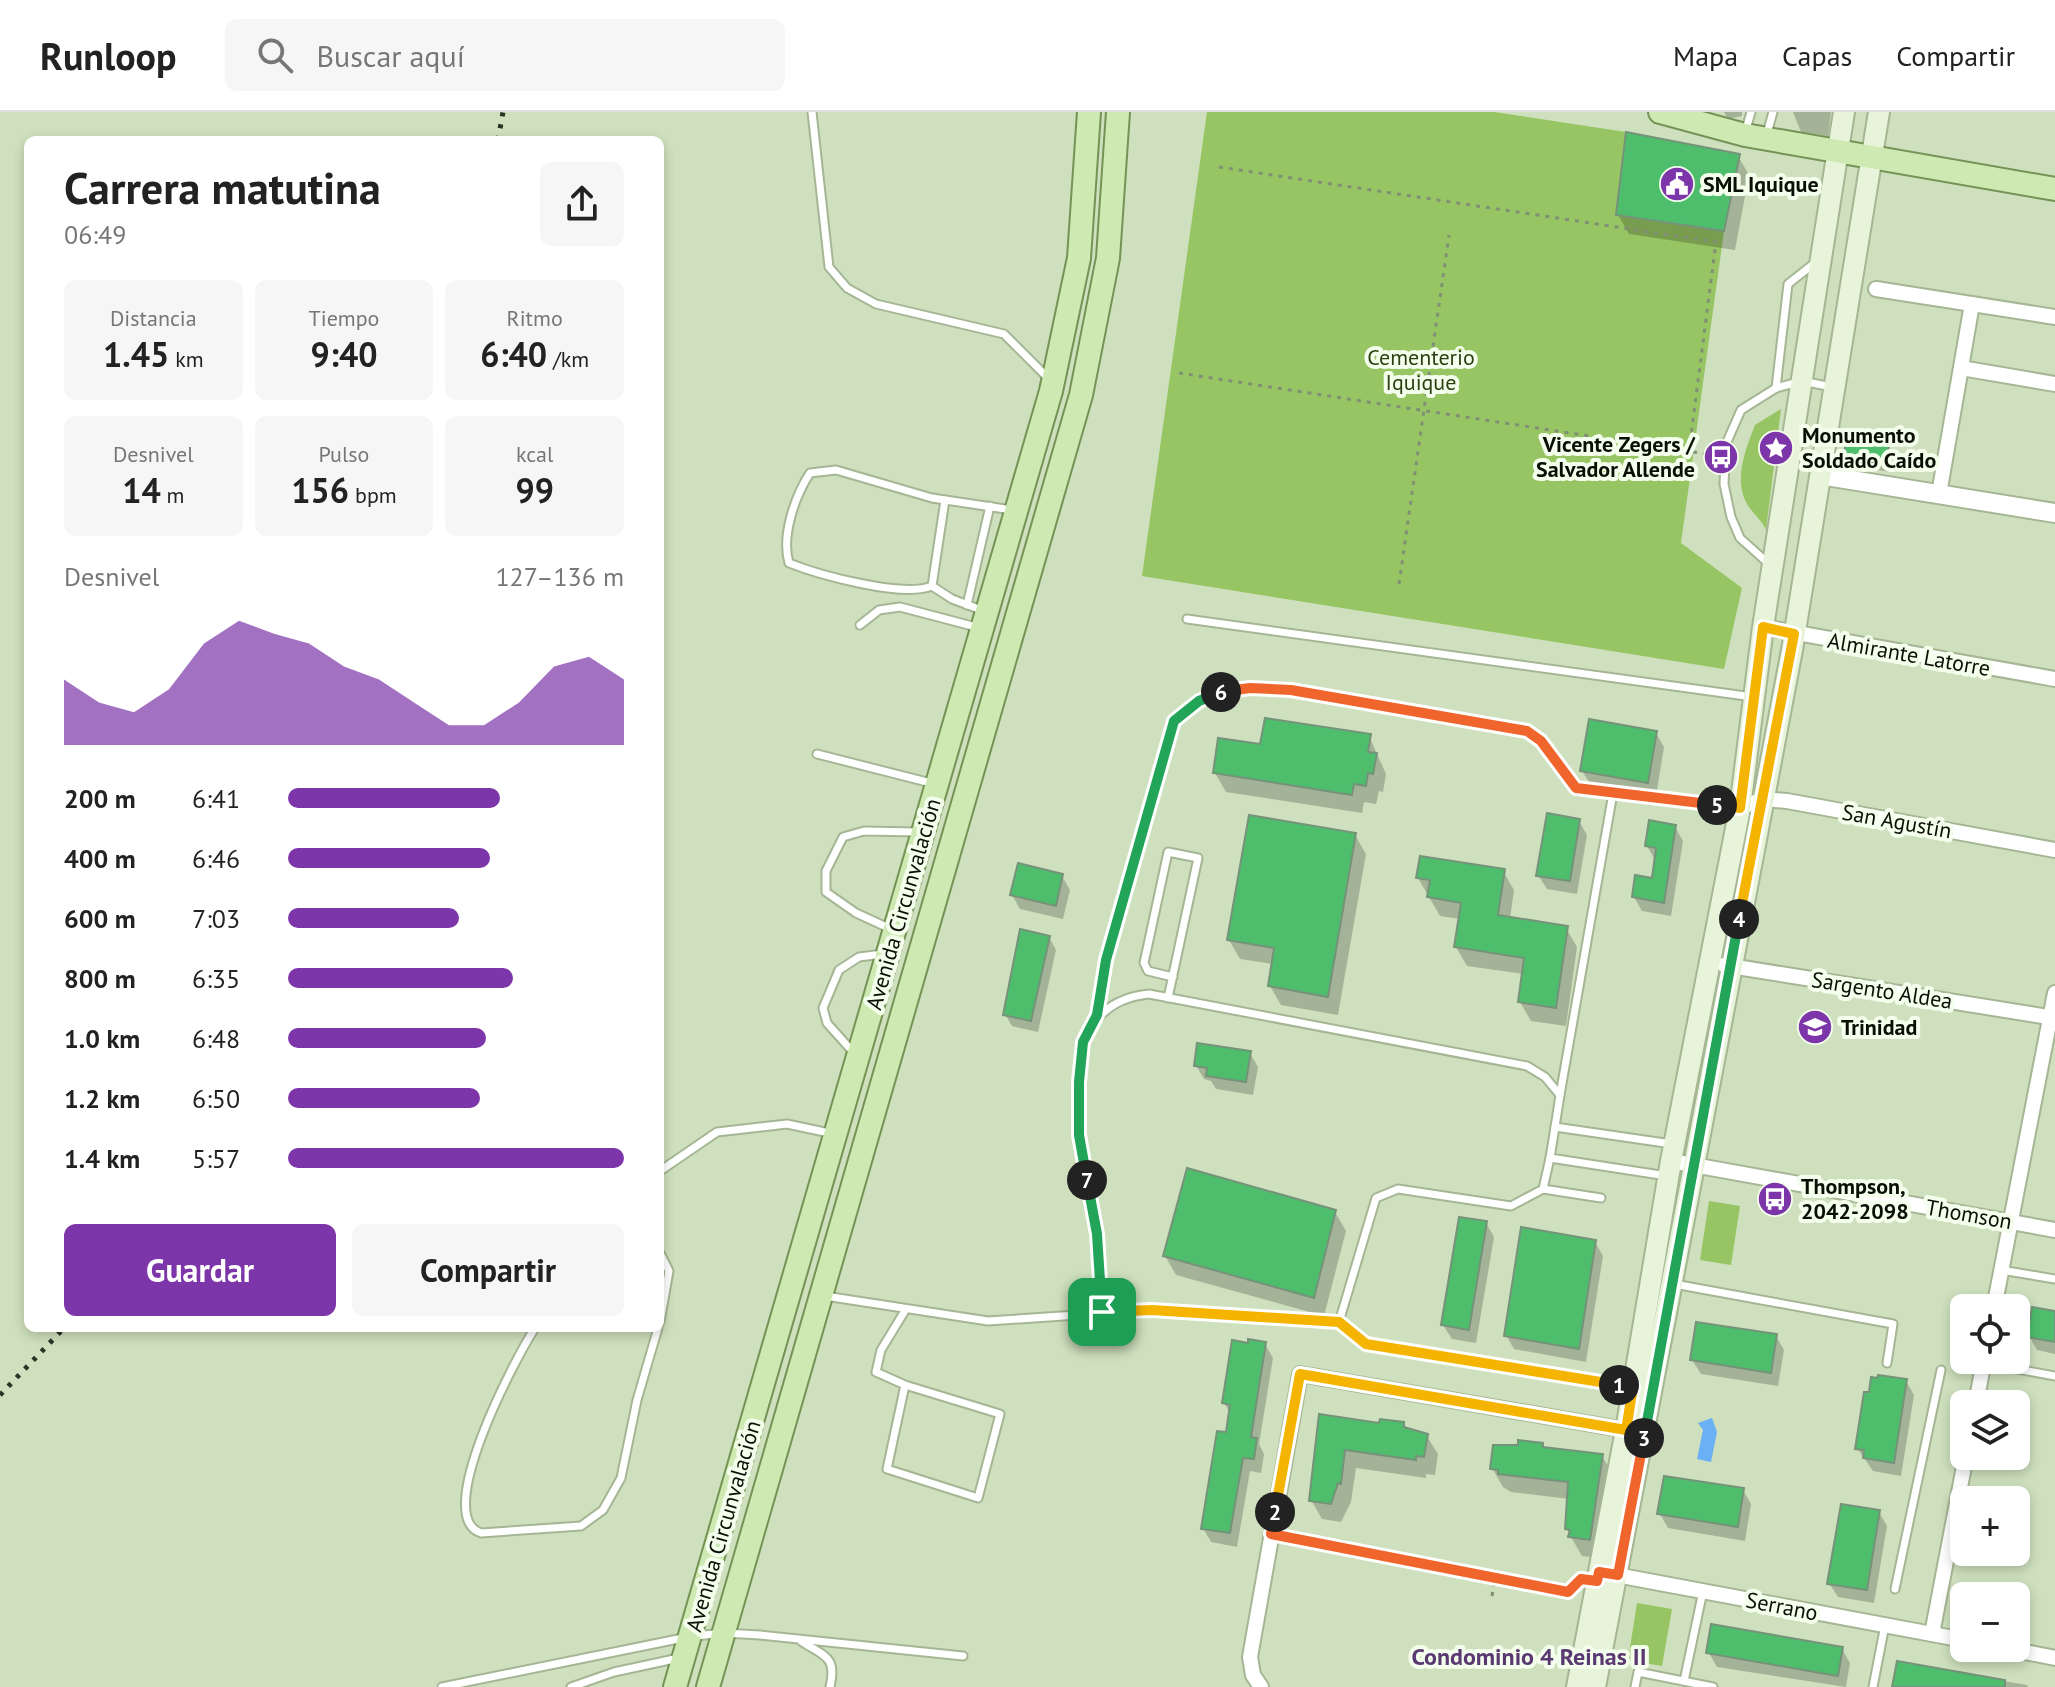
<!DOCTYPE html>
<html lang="es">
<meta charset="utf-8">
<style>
body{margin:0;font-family:"PT Sans",sans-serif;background:#f6f6f6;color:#222;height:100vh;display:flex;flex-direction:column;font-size:30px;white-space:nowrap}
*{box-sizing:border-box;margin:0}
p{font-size:26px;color:#767676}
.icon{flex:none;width:44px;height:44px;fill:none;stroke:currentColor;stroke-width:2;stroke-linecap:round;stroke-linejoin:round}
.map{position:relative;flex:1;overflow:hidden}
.sheet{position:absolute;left:24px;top:24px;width:640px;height:1196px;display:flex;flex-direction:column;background:#fff;border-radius:12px;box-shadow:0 4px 12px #0003}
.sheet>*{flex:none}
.tools{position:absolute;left:1950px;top:1182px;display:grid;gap:16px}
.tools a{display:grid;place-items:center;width:80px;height:80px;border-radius:12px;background:#fff;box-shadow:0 4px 12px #0003;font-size:40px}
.pin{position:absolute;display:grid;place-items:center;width:68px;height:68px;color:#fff;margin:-34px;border-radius:16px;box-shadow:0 4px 12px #0006}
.km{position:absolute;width:40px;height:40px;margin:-20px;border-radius:50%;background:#222;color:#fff;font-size:22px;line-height:40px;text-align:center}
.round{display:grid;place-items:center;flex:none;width:84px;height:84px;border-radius:12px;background:#f6f6f6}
.summary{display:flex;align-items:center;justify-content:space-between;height:136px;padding:0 40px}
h1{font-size:44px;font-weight:700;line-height:60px}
.figures{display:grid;grid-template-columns:repeat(3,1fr);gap:12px;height:136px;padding:8px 40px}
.figures div{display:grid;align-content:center;border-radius:12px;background:#f6f6f6;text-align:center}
.figures b{font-size:34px;font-weight:700}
.figures small{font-size:22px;font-weight:400}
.figures p{font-size:22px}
.chart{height:224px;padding:16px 40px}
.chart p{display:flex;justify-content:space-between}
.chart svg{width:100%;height:144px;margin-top:8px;fill:#7d36a9;opacity:.7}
.action{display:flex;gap:16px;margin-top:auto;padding:16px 40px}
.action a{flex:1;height:92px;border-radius:12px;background:#7d36a9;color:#fff;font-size:32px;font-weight:700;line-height:92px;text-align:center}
.action a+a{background:#f6f6f6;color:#222}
ul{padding:0 40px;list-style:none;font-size:26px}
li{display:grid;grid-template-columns:128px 96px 1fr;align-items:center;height:60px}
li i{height:20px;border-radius:10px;background:#7d36a9}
header{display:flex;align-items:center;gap:48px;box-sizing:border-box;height:112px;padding:0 40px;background:#fff;border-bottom:2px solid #e0e0e0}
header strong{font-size:38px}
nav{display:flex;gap:44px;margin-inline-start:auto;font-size:28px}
.search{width:560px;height:72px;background:#f6f6f6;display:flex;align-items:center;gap:20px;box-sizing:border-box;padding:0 28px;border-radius:12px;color:#767676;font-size:30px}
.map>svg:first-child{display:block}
.green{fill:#97c563}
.water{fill:#69b0f5}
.shadow{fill:#0003}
.building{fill:#4ebd6c;stroke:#75937a;stroke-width:2}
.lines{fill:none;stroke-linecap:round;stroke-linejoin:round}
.service-casing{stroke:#a5b694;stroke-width:11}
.minor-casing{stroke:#a5b694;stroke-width:18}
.tertiary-casing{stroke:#a5b694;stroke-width:22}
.secondary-casing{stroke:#a5b694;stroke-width:24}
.primary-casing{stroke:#759355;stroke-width:26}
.path{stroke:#818f75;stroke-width:3;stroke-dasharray:4 6;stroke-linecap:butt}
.service{stroke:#fff;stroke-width:7}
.minor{stroke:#fff;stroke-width:14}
.tertiary{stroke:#fff;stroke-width:18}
.secondary{stroke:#e7f4d9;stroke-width:20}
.primary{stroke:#cfe9b3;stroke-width:22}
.rail{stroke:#2b3324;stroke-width:5;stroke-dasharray:4 8;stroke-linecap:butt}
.split-1-casing{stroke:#fff;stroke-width:16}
.split-2-casing{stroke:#fff;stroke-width:16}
.split-3-casing{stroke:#fff;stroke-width:16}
.split-4-casing{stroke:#fff;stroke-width:16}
.split-5-casing{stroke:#fff;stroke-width:16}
.split-6-casing{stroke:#fff;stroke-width:16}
.split-7-casing{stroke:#fff;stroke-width:16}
.split-8-casing{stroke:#fff;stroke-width:16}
.split-1{stroke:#f5b400;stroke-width:10}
.split-2{stroke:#f5b400;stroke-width:10}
.split-3{stroke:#f0652b;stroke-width:10}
.split-4{stroke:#22a559;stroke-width:10}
.split-5{stroke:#f5b400;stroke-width:10}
.split-6{stroke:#f0652b;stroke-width:10}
.split-7{stroke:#22a559;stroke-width:10}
.split-8{stroke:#22a559;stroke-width:10}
.labels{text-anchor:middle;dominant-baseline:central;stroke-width:8;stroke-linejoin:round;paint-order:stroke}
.poi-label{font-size:22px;font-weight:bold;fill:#090f04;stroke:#f4feec;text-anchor:start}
.park-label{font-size:22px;fill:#2b3f11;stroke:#f4feec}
.street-label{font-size:22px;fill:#090f04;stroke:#f4feec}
.neighbourhood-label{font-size:24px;font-weight:bold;fill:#5a3872;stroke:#f4feec}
</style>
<header>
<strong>Runloop</strong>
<div class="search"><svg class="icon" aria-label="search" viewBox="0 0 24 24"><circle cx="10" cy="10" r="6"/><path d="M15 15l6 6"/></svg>Buscar aquí</div>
<nav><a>Mapa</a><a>Capas</a><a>Compartir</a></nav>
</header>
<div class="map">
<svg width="2055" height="1575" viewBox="0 0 2055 1575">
<rect width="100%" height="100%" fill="#cee0bd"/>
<g class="green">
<polygon points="1207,0 1494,0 1626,20 1617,103 1724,119 1681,431 1742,476 1724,557 1142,464"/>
<path d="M1781,297L1766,418C1762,408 1753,402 1747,392C1733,368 1746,336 1755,313Z"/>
<polygon points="1709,1089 1740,1094 1731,1153 1700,1148"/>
<polygon points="1637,1491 1672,1497 1662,1554 1628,1548"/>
</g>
<polygon class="water" points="1712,1306 1717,1320 1711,1350 1697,1347 1703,1318 1698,1311"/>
<g class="shadow">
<polygon points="1724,0 1742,0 1742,4 1728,7"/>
<polygon points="1793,0 1831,0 1828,24 1801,20"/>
<polygon points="1738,44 1749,63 1735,138 1629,122 1618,103"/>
<polygon points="1888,335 1893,344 1890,360 1851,354 1846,345"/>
<polygon points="1656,621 1664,635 1656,684 1591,673 1582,659"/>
<polygon points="1369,624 1386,662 1383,680 1379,679 1376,692 1364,690 1362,701 1226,680 1215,661"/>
<polygon points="1579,709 1587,723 1577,782 1547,777 1538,763"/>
<polygon points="1675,715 1683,729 1671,804 1642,799 1634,785 1654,768 1655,748 1647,734"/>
<polygon points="1355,723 1366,742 1338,903 1281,893 1270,874 1273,852 1240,847 1229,828"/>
<polygon points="1503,759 1514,778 1510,807 1566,816 1577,835 1566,914 1531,909 1520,890 1524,862 1467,854 1456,835 1460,807 1440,804 1418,766"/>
<polygon points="1062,764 1070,778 1063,807 1020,797 1012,783"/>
<polygon points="1049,825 1056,838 1038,920 1012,914 1005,902"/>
<polygon points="1250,941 1258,955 1253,983 1216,977 1211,969 1204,967 1196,953"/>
<polygon points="1335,1100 1346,1119 1324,1204 1176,1163 1165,1144"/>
<polygon points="1486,1111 1494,1125 1476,1231 1452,1227 1443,1213"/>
<polygon points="1595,1130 1603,1144 1586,1250 1514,1237 1506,1223"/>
<polygon points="2055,1201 2055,1242 2037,1238 2029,1224"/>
<polygon points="1776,1224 1784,1238 1778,1274 1701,1262 1692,1248"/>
<polygon points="1265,1232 1273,1246 1259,1332 1264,1342 1261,1361 1250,1359 1237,1435 1211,1430 1203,1416 1228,1323 1231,1302 1224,1291"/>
<polygon points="1906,1269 1914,1283 1901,1364 1873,1359 1857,1336 1870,1282"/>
<polygon points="1321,1304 1381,1313 1403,1312 1406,1317 1426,1323 1438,1342 1435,1363 1426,1362 1426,1366 1356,1356 1351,1390 1341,1410 1322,1407 1311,1388"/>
<polygon points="1542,1333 1544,1337 1602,1344 1613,1363 1600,1446 1582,1444 1571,1425 1567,1417 1569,1387 1511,1380 1503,1375 1492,1356"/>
<polygon points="1743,1378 1751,1392 1745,1429 1668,1416 1660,1402"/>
<polygon points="1879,1400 1887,1414 1874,1491 1838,1485 1829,1471"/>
<polygon points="1842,1537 1850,1551 1846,1575 1717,1555 1709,1541"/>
<polygon points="1898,1551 2027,1573 2028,1575 1894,1575"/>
</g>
<g class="building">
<polygon points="1626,20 1740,42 1724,119 1616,103"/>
<polygon points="1846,327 1889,333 1886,352 1844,346"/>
<polygon points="1265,606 1371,622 1368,640 1377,641 1373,662 1368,661 1366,674 1354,672 1352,683 1213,661 1218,626 1260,632"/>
<polygon points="1589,607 1657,619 1648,671 1580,659"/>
<polygon points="1547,701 1580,707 1570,769 1536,764"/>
<polygon points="1249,703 1356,721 1328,885 1268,874 1274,836 1227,828"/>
<polygon points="1649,708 1676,713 1664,791 1632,785 1635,763 1652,766 1656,736 1645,734"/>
<polygon points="1420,744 1505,757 1498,803 1568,814 1556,896 1518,890 1524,846 1454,835 1461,791 1427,785 1430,768 1416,766"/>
<polygon points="1018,751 1063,762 1056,794 1010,783"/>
<polygon points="1020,817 1050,824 1031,909 1003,903"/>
<polygon points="1197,931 1251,939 1246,970 1206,964 1207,956 1194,954"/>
<polygon points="1187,1056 1336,1098 1314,1186 1163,1144"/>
<polygon points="1459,1105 1487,1109 1469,1218 1441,1213"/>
<polygon points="1521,1115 1596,1128 1579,1237 1504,1224"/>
<polygon points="2032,1195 2055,1199 2055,1230 2027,1225"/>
<polygon points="1696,1210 1777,1222 1771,1261 1690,1248"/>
<polygon points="1248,1227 1266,1230 1251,1325 1257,1326 1254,1347 1243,1346 1230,1421 1201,1417 1217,1319 1226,1320 1230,1293 1222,1291 1232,1228 1248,1231"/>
<polygon points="1878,1263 1907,1267 1894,1351 1863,1346 1864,1338 1855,1337 1864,1280 1869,1280 1871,1265 1877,1266"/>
<polygon points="1319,1302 1379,1311 1380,1307 1404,1310 1404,1315 1428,1322 1424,1345 1416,1344 1416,1348 1345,1338 1341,1372 1338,1371 1331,1392 1309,1389"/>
<polygon points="1518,1328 1543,1331 1543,1335 1603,1342 1590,1428 1568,1425 1570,1418 1565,1417 1568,1370 1498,1362 1498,1358 1490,1357 1493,1333 1518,1333"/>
<polygon points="1664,1364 1744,1376 1738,1415 1657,1402"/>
<polygon points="1841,1392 1880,1398 1867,1478 1827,1472"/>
<polygon points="1711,1512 1843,1535 1838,1564 1706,1541"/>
<polygon points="1897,1549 2005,1568 2005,1575 1892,1575"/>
</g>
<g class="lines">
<g class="service-casing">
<g id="service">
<polyline points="812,0 829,155 847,176 876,192 1004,222 1049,267"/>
<polyline points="1745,21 1751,0"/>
<polyline points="1766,25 1773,0"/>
<polyline points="1776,276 1788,172 1816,150"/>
<polyline points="1769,452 1740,426 1731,405 1724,372 1726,332 1741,298 1776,276 1802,269 1832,275"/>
<path d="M932,474C903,486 819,463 789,451C781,424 795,384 810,361L836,358L932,386L1012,398"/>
<polyline points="932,474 945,388"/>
<polyline points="932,474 952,487 984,499"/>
<polyline points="967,493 990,394"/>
<polyline points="1187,507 1753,585"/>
<polyline points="860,513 879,498 900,495 980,516"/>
<polyline points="817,642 935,672"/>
<polyline points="893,818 856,801 826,780 826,759 843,725 864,719 917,720"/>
<polyline points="1168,886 1198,746 1168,740 1144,851 1148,859 1173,865"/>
<polyline points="1097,903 1106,848 1174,609 1199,589 1223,579 1250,576 1291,578 1527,619 1541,629 1576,676 1738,696"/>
<polyline points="853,940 827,911 823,896 839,858 859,845 883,842"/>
<polyline points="1560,983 1613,681"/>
<polyline points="1550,1046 1555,1015"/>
<polyline points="660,1059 717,1020 787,1012 834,1022"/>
<polyline points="1543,1077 1601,1086"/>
<polyline points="660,1141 669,1159 660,1210"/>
<polyline points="2001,1158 2055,1167"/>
<polyline points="1674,1172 1893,1212 1887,1251"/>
<polyline points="825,1184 988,1209 1152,1198 1339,1210 1376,1086 1398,1077 1511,1094 1543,1077 1550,1046 1667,1064"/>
<path d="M1102,1200C1101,1173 1101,1146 1097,1119C1086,1048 1038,893 1149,882L1527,954L1545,965L1560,983L1555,1015L1672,1032"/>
<polyline points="1339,1210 1366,1232 1631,1274"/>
<path d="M535,1216C516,1245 431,1405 481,1421L581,1414L603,1398L621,1366L637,1288L658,1216"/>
<polyline points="1984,1251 2055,1264"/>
<polyline points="905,1273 1000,1302 978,1386 887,1357 905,1273 876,1260 881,1238 906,1197"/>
<polyline points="1895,1477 1941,1258"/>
<polyline points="695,1524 724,1521 760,1523 963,1544"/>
<path d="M801,1529C825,1545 837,1544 830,1575"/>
<polyline points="1684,1569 1703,1479"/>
<polyline points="442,1575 683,1526"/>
<polyline points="571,1575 614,1560 679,1546"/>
<polyline points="1635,1575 1638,1560 1713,1575"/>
<polyline points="1873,1575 1885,1513"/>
</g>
</g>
<g class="minor-casing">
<g id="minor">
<polyline points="1876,177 2055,205"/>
<polyline points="1961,256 2055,272"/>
<polyline points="1939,382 1972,192"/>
<polyline points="1763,515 2055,567"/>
<polyline points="1740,696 1763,687 1787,689 2055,738"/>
<polyline points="1724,853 2055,906"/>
<polyline points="1671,1049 2055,1118"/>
<polyline points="1994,1196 2055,881"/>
<polyline points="1976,1292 1984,1248"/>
<polyline points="1611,1462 1964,1528"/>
<polyline points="1932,1522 1966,1344"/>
<polyline points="2005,1536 2055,1546"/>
<polyline points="1261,1575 1253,1563 1250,1545 1300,1262 1626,1318"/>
</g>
</g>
<g class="tertiary-casing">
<polyline id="tertiary" points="1820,363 2055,401"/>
</g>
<g class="secondary-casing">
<g id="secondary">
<polyline points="1577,1575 1626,1318 1671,1049 1740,696 1763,515 1844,0"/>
<polyline points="1595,1575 1792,538 1879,0"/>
</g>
</g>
<g class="primary-casing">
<g id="primary">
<polyline points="1660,0 1745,23 2055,77"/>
<polyline points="675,1575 1051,279 1079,146 1089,0"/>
<polyline points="708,1575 1081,283 1108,146 1118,0"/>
</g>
</g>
<g class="path">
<polyline points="1219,55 1716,130 1689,339"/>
<polyline points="1179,261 1713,343"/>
<polyline points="1399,472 1449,123"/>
<polyline points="1287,1425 1568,1480 1579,1469"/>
<polyline points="1492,1484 1496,1457"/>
</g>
<use href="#service" class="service"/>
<use href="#minor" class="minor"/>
<use href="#tertiary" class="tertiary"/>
<use href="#secondary" class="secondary"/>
<use href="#primary" class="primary"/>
<g class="rail">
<polyline points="498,28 503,0"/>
<polyline points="0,1283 64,1216"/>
</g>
</g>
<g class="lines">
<g class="split-1-casing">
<polyline id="split-1" points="1102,1200 1152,1198 1339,1210 1366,1232 1619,1273"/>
</g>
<g class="split-2-casing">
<polyline id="split-2" points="1275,1400 1300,1262 1626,1318 1633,1275 1619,1273"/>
</g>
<g class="split-3-casing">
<polyline id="split-3" points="1275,1400 1271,1422 1568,1480 1581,1467 1597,1469 1599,1460 1618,1463 1644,1326"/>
</g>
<g class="split-4-casing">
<polyline id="split-4" points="1644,1326 1739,807"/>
</g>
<g class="split-5-casing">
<polyline id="split-5" points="1717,693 1740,696 1763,515 1794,522 1739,807"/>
</g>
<g class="split-6-casing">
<polyline id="split-6" points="1221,580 1250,576 1291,578 1527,619 1541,629 1576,676 1717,693"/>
</g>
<g class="split-7-casing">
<polyline id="split-7" points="1087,1068 1079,1023 1079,970 1083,930 1097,903 1106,848 1174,609 1199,589 1221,580"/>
</g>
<g class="split-8-casing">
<polyline id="split-8" points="1087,1068 1097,1122 1102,1200"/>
</g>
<use href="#split-1" class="split-1"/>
<use href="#split-2" class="split-2"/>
<use href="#split-3" class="split-3"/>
<use href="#split-4" class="split-4"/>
<use href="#split-5" class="split-5"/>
<use href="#split-6" class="split-6"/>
<use href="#split-7" class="split-7"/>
<use href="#split-8" class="split-8"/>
</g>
<defs>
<g id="civic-disc" transform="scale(1.8)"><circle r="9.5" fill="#7d36a9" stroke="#f4feec"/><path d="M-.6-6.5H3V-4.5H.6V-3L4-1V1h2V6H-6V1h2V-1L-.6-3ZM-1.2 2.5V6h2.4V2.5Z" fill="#fff"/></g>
<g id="sight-disc" transform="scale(1.8)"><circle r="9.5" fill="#7d36a9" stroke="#f4feec"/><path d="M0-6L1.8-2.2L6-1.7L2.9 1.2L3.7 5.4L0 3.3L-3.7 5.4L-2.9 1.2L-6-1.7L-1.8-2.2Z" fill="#fff"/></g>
<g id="bus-disc" transform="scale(1.8)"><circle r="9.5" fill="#7d36a9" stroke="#f4feec"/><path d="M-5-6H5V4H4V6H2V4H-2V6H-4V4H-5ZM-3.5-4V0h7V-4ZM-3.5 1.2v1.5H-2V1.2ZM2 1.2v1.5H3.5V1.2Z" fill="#fff"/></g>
<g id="school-disc" transform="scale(1.8)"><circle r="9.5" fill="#7d36a9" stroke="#f4feec"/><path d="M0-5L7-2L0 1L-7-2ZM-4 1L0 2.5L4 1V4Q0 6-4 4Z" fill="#fff"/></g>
</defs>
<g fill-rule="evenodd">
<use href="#civic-disc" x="1677" y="72"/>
<use href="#sight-disc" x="1776" y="336"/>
<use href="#bus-disc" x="1721" y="345"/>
<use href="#school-disc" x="1815" y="915"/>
<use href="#bus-disc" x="1775" y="1087"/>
</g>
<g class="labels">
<g class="poi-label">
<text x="1703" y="72">SML Iquique</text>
<text x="1802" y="323">Monumento<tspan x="1802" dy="25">Soldado Caído</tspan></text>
<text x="1695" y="332" text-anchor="end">Vicente Zegers /<tspan x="1695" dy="25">Salvador Allende</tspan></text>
<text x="1841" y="915">Trinidad</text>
<text x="1801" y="1074">Thompson,<tspan x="1801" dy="25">2042-2098</tspan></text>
</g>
<g class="park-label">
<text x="1421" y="245">Cementerio<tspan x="1421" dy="25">Iquique</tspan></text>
</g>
<g class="street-label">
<text transform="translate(1909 542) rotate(10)">Almirante Latorre</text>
<text transform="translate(1897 709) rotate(10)">San Agustín</text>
<text transform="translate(903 792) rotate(-74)">Avenida Circunvalación</text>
<text transform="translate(1882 878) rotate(9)">Sargento Aldea</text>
<text transform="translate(1969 1102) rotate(10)">Thomson</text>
<text transform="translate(723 1414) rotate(-74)">Avenida Circunvalación</text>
<text transform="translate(1782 1494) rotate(11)">Serrano</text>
</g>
<g class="neighbourhood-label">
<text x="1529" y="1544">Condominio 4 Reinas II</text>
</g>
</g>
</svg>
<div class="tools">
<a><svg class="icon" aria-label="locate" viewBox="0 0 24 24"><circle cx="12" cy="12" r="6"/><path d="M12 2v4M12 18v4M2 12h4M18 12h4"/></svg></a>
<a><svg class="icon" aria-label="layers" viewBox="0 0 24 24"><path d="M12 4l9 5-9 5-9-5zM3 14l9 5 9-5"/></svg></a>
<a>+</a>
<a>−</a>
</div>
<div class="pin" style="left:1102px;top:1200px;background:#1e9e55"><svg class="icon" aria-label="arrive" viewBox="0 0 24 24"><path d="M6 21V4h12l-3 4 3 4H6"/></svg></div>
<b class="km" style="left:1619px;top:1273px">1</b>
<b class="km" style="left:1275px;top:1400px">2</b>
<b class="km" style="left:1644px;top:1326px">3</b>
<b class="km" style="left:1739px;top:807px">4</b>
<b class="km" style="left:1717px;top:693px">5</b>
<b class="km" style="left:1221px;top:580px">6</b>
<b class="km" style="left:1087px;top:1068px">7</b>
<section class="sheet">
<div class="summary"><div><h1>Carrera matutina</h1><p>06:49</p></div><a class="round"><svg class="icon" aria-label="share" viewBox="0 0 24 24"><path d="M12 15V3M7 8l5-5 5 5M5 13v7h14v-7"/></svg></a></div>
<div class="figures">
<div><p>Distancia</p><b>1.45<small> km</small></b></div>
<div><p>Tiempo</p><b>9:40</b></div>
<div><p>Ritmo</p><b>6:40<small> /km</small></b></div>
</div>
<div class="figures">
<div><p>Desnivel</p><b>14<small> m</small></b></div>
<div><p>Pulso</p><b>156<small> bpm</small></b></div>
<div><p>kcal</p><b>99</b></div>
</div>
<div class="chart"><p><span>Desnivel</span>127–136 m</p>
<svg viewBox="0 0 160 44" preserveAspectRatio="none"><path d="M0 44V24L10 31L20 34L30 27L40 13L50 6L60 10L70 13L80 20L90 24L100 31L110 38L120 38L130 31L140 20L150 17L160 24V44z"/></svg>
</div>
<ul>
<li><b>200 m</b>6:41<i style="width:63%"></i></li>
<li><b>400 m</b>6:46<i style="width:60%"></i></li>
<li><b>600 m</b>7:03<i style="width:51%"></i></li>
<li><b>800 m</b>6:35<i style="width:67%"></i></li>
<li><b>1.0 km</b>6:48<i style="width:59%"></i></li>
<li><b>1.2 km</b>6:50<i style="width:57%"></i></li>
<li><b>1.4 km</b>5:57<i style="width:100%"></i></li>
</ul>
<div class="action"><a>Guardar</a><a>Compartir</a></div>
</section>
</div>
